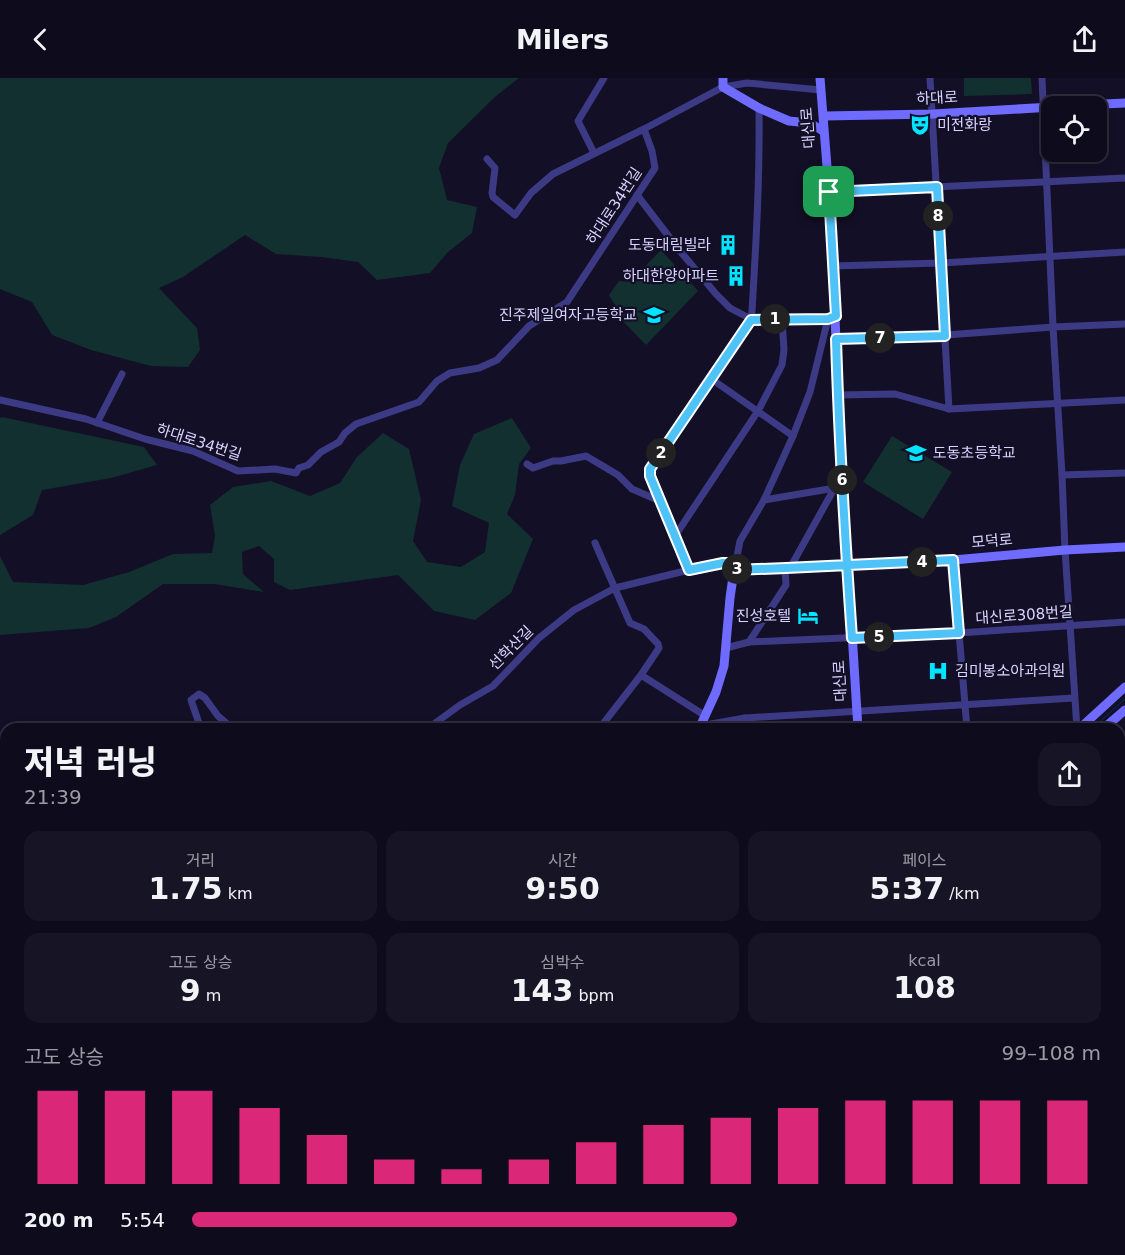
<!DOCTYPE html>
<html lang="ko">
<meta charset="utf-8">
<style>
body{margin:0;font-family:"DejaVu Sans","Noto Sans KR",sans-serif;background:#171425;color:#f1f3f6;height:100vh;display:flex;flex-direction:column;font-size:22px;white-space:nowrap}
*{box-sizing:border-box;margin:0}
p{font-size:20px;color:#9b9ba3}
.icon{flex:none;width:33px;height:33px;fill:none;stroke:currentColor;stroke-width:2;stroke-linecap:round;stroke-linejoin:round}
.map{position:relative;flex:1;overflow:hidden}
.panel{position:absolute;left:0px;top:645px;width:1125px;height:532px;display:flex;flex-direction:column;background:#0e0b1c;border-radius:18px 18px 0 0;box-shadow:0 3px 9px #0003,0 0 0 2px #2e2b3b}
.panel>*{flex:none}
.buttons{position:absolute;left:1041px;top:18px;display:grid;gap:12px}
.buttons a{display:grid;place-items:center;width:66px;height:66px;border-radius:12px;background:#0e0b1c;box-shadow:0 3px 9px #0003,0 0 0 2px #2e2b3b;font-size:30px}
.pin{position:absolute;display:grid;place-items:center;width:51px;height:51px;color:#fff;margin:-26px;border-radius:12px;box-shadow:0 3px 9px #0006}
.km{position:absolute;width:30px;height:30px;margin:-15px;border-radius:50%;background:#222;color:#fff;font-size:16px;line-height:30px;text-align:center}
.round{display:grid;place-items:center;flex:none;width:63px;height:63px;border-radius:18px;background:#171425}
.head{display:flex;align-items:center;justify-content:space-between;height:102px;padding:0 24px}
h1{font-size:33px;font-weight:800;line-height:45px}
.metrics{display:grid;grid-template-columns:repeat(3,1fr);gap:9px;height:102px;padding:6px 24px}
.metrics div{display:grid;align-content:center;border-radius:15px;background:#171425;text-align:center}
.metrics b{font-size:30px;font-weight:800}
.metrics small{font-size:16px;font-weight:400}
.metrics p{font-size:16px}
.chart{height:168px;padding:12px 24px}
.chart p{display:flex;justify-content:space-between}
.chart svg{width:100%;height:108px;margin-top:6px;stroke:#db2777;stroke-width:6}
ul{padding:0 24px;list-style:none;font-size:20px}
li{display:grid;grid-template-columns:96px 72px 1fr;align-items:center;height:45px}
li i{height:15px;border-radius:8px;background:#db2777}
header{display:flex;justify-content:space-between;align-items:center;height:78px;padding:0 24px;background:#0e0b1c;font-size:27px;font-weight:800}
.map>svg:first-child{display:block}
.green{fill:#12302f}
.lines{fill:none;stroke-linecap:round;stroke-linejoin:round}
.stream{stroke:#0c2248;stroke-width:1.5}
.street{stroke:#3d3a85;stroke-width:7}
.secondary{stroke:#6f6bff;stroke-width:9}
.route-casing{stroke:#fff;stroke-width:12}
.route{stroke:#4fc3f7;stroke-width:8}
.labels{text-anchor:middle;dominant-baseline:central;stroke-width:4.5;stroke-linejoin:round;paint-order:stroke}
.street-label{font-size:15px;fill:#d9d4ff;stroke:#130f26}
.poi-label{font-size:15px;fill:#d9d4ff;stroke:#130f26;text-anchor:end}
</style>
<header><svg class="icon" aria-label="back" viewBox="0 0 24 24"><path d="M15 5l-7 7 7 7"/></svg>Milers<svg class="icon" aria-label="share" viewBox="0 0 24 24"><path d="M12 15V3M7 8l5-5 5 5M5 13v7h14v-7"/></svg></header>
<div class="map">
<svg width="1125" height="1177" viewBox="0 0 1125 1177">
<rect width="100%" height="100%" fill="#130f26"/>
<g class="green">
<polygon points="0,0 519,0 496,18 448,65 439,90 447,122 477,129 472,155 448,174 430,195 377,202 358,184 321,179 276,176 245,157 183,199 159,210 197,250 200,272 188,289 151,288 91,272 52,257 32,224 0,211"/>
<polygon points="964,0 1031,0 1032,16 964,18"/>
<polygon points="661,172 698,213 646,267 617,237 617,230 609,217 619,203 630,204"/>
<polygon points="2,339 144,369 157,387 111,400 42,412 33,437 0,457 0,340"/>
<polygon points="512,340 531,370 519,386 515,417 507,436 533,461 511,515 475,542 434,533 398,497 290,512 274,504 274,481 259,468 242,474 243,496 264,514 214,506 163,506 116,539 89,550 0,557 0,478 13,504 83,507 129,494 173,476 212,475 215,458 210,427 233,409 271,403 310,418 340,405 357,379 383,355 409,371 421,422 413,463 427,484 461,489 485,474 489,445 452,428 460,387 474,356"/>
<polygon points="892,358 952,394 923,441 863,404"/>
</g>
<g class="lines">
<polyline class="stream" points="1094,649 1125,621"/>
<g class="street">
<polyline points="930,0 949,331"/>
<polyline points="1042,0 1053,249 1062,397 1065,472 1077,651"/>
<polyline points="594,75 578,43 604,0"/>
<polyline points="487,81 495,90 492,115 493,119 515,137 531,115 553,96 644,51 723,9 747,5 821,12"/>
<polyline points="829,114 1125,100"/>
<polyline points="637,117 680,173 716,216 730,230 751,241"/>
<polyline points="832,188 941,185 1125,174"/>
<polyline points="751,241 828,241 832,239"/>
<polyline points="836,261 946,257 1053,249 1125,246"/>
<polyline points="710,300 793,358"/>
<polyline points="838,317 895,316 949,331 1125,322"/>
<polyline points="0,322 86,341 145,361 193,373 238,393 275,391 296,395 299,390 308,387 321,374 339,364 345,355 356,346 419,324 437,303 450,295 479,290 497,282 529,248 567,224 655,90 652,73 644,51"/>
<polyline points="97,345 122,296"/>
<polyline points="527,386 533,390 553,383 561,383 586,378 618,397 632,411 660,423"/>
<polyline points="1062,397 1125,395"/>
<polyline points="764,422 835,410"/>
<polyline points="675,458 758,333 782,287 784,272 782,241"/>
<polyline points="595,465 630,545 644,551 658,566 659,570 641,597 704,637"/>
<polyline points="953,482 967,651"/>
<polyline points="735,489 740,463 764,422 793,358 810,314 828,241"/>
<polyline points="790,490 834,411"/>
<path d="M689,492L650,398V391L751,241L752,233C756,166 760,98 759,30"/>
<polyline points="749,564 786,507 785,490"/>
<polyline points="726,570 749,564 959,555 1125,544"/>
<polyline points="745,640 746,651"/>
<polyline points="700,648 745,640 1074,620"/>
<polyline points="201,651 191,622 199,616 205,620 218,638 233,651"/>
<polyline points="427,651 460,627 493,608 539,560 574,532 615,510 689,492 723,485 736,485"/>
<polyline points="599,651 641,597"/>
<polyline points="1119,690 1125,690"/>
<polyline points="1119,747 1125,747"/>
<polyline points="1119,804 1125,804"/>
<polyline points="1119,861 1125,861"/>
<polyline points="1119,962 1125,962"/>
<polyline points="0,1039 6,1040"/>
<polyline points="1119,1137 1125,1137"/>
<polyline points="110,1172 111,1177"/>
<polyline points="223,1172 223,1177"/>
<polyline points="329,1172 329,1177"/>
<polyline points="663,1172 664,1177"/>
<polyline points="1105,1172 1105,1177"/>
</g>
<g class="secondary">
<polyline points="723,0 723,9 759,30 789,43 810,45 823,53"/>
<polyline points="820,0 829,114 843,409 858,651"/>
<polyline points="1062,28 1125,25"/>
<polyline points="824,38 933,36 1052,29"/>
<polyline points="699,651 716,614 724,588 730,520 734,492 785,490 953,482 1065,472 1125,469"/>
<polyline points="1079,651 1125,609"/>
<polyline points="1103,651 1125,632"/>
<polyline points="1119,917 1125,916"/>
<polyline points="0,1103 6,1103"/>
<polyline points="879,1172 880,1177"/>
<polyline points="891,1172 891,1177"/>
<polyline points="391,1177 500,1172"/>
<polyline points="512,1177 518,1172"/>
</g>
</g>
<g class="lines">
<g class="route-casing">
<path id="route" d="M829,114L836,238L828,241L751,242L650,391V398L689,492L723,485H736L734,492L786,490L953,482L959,555L852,560C845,461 839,361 836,261L945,258L937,109L829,114"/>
</g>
<use href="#route" class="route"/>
</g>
<defs>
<g id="theatre-bare" transform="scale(1.62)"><path d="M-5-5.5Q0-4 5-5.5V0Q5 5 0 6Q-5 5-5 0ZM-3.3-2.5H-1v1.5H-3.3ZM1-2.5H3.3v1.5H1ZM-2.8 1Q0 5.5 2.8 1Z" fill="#00e5ff" stroke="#130f26" stroke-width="2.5" paint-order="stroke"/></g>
<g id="building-bare" transform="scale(1.62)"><path d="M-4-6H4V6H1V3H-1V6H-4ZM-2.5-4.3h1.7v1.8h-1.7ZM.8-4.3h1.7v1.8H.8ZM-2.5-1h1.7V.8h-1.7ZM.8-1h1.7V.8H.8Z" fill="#00e5ff" stroke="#130f26" stroke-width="2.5" paint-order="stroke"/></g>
<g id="school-bare" transform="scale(1.62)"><path d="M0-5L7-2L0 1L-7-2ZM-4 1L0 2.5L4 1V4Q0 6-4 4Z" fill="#00e5ff" stroke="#130f26" stroke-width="2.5" paint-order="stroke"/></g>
<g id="hotel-bare" transform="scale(1.62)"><path d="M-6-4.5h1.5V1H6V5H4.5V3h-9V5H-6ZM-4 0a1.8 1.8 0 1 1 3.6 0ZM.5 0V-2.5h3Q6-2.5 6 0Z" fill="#00e5ff" stroke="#130f26" stroke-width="2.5" paint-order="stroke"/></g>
<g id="hospital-bare" transform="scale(1.62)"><path d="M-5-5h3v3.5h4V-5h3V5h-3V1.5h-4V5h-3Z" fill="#00e5ff" stroke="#130f26" stroke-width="2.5" paint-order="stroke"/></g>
</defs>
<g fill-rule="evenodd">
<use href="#theatre-bare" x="920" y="47"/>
<use href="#building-bare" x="728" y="167"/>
<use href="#building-bare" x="736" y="198"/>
<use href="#school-bare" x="654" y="237"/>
<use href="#school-bare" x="916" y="375"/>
<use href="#hotel-bare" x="808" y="538"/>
<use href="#hospital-bare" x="938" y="593"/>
</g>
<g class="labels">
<g class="street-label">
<text transform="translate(937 20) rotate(-3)">하대로</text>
<text transform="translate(808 50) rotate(-94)">대신로</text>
<text transform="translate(614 128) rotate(-57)">하대로34번길</text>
<text transform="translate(199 364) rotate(18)">하대로34번길</text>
<text transform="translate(992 463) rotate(-5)">모덕로</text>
<text transform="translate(1024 537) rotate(-4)">대신로308번길</text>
<text transform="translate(511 570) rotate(-45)">선학산길</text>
<text transform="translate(840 603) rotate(-93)">대신로</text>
</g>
<g class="poi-label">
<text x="937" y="47" text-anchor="start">미전화랑</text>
<text x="711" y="167">도동대림빌라</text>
<text x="719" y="198">하대한양아파트</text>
<text x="637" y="237">진주제일여자고등학교</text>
<text x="933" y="375" text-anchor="start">도동초등학교</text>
<text x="791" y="538">진성호텔</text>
<text x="955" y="593" text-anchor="start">김미봉소아과의원</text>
</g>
</g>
</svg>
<div class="buttons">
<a><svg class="icon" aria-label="locate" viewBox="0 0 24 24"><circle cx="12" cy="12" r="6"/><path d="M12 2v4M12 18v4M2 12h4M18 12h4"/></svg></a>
</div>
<div class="pin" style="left:829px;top:114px;background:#1e9e55"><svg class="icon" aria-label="arrive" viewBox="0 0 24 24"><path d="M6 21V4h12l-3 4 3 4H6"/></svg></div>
<b class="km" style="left:775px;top:241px">1</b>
<b class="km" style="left:661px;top:375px">2</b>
<b class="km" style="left:737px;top:491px">3</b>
<b class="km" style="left:922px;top:484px">4</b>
<b class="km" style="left:879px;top:559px">5</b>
<b class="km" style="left:842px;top:402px">6</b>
<b class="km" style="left:880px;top:260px">7</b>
<b class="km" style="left:938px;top:138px">8</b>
<section class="panel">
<div class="head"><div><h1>저녁 러닝</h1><p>21:39</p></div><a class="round"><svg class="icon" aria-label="share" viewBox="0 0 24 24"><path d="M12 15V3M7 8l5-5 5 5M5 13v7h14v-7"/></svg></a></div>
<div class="metrics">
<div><p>거리</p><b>1.75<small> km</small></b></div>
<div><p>시간</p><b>9:50</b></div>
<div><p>페이스</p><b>5:37<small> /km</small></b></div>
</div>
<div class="metrics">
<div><p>고도 상승</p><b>9<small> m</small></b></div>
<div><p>심박수</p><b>143<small> bpm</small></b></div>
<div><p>kcal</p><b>108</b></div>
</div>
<div class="chart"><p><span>고도 상승</span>99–108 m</p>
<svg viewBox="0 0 160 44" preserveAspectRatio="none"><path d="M5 44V6M15 44V6M25 44V6M35 44V13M45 44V24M55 44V34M65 44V38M75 44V34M85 44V27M95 44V20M105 44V17M115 44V13M125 44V10M135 44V10M145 44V10M155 44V10"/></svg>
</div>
<ul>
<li><b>200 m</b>5:54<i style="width:60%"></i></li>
</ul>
</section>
</div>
